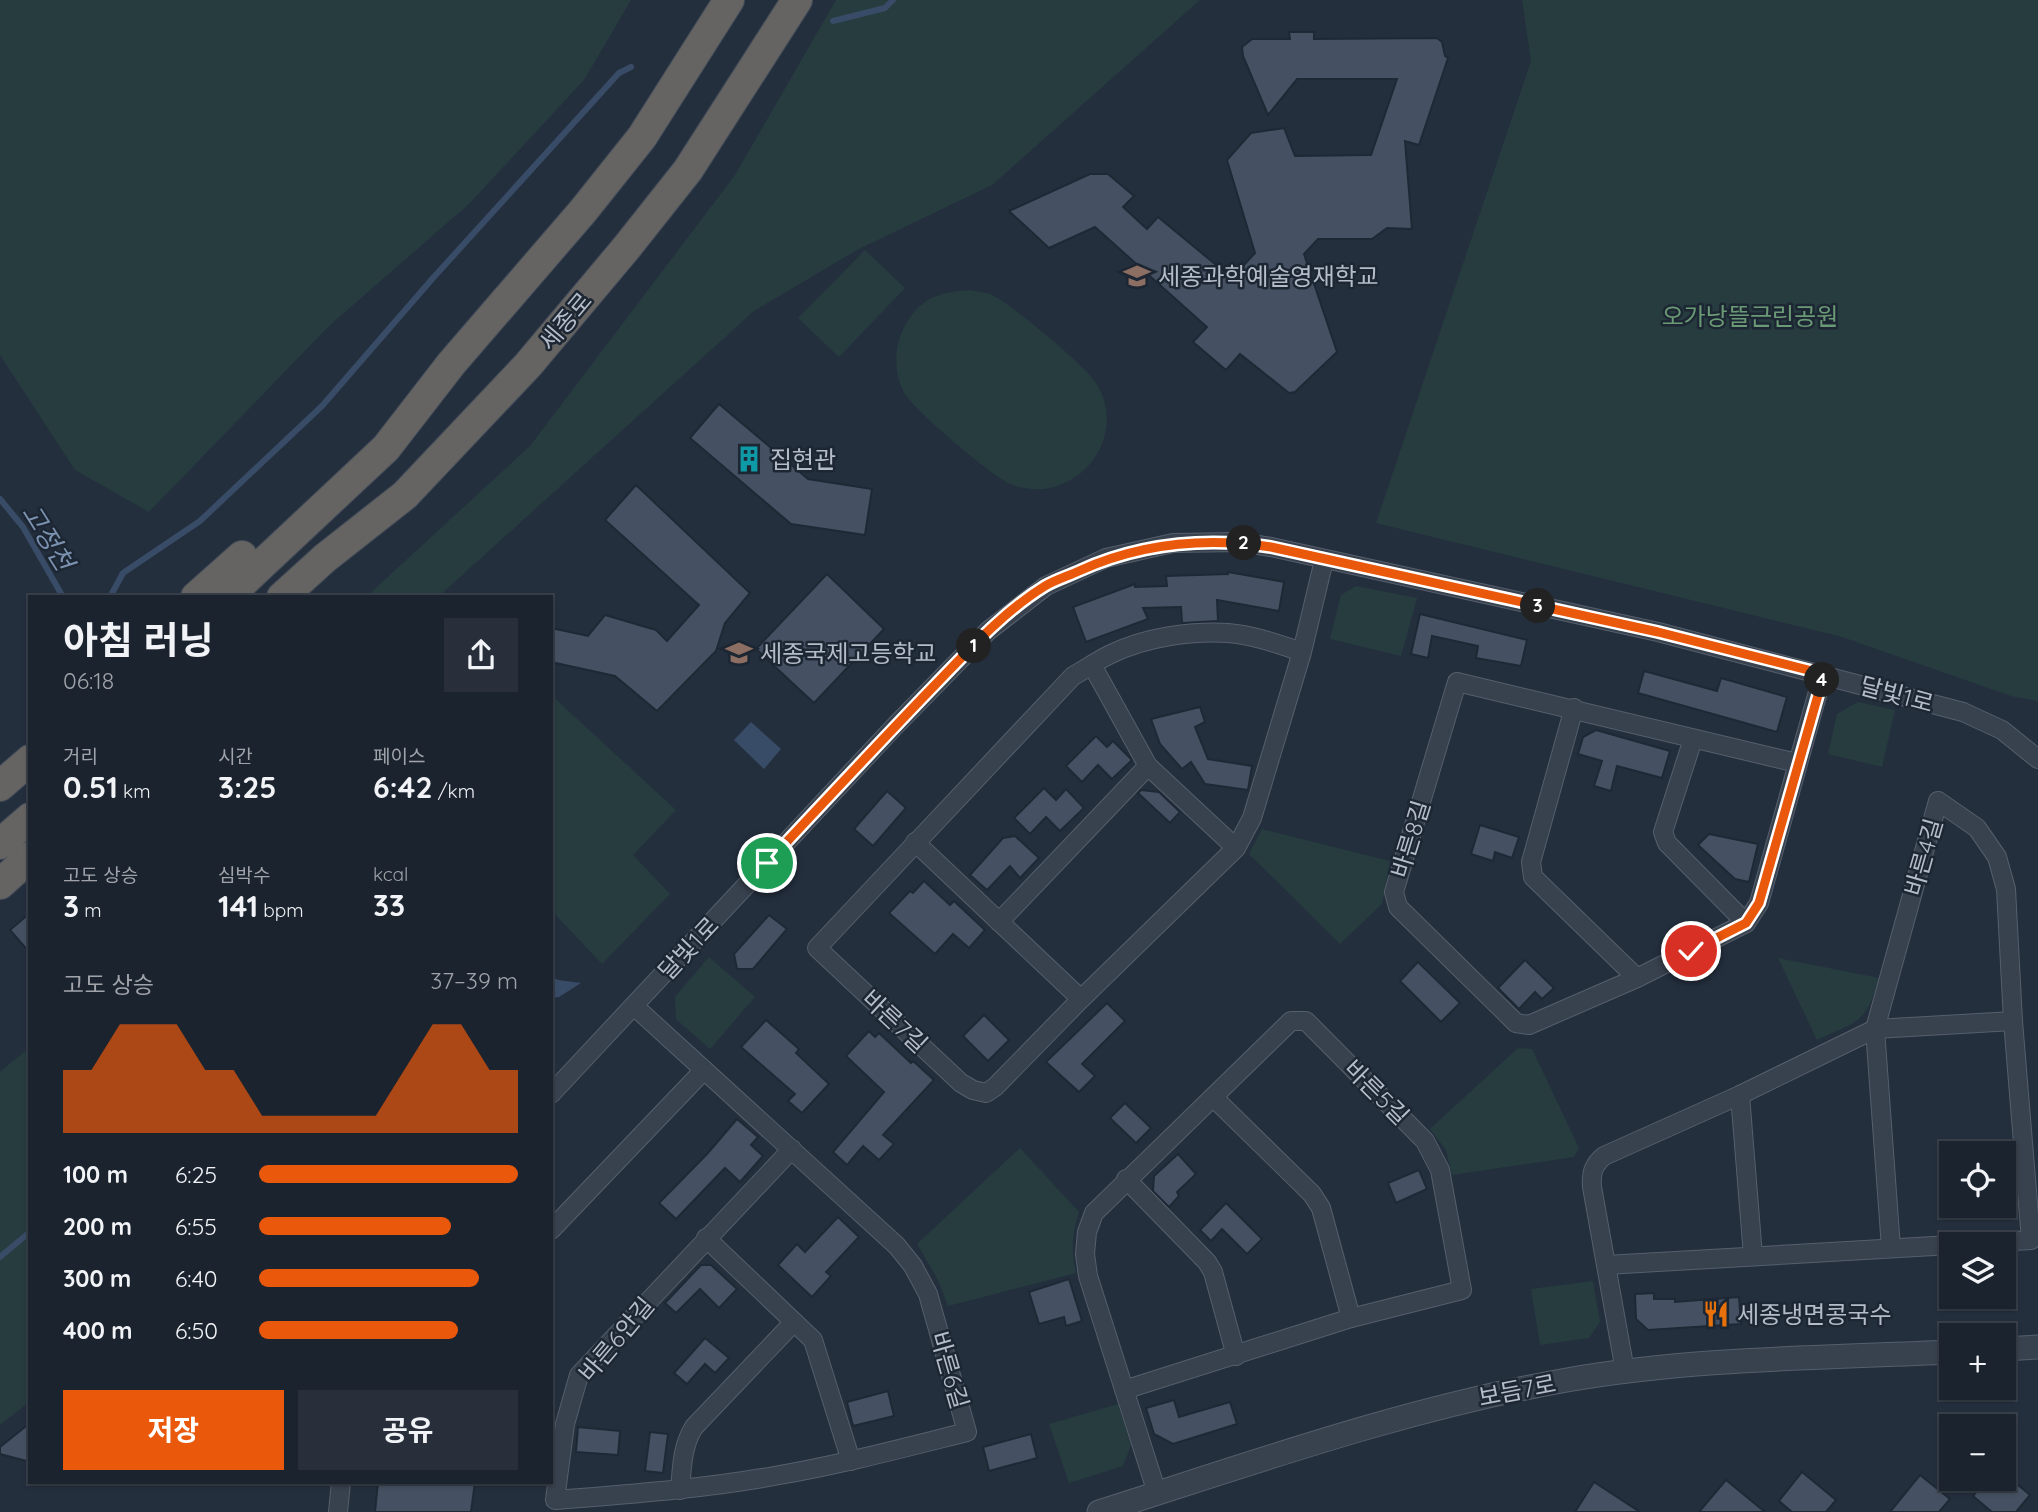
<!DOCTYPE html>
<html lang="ko">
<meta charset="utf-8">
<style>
body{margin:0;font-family:Quicksand,"Noto Sans KR",sans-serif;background:#282f3a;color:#f1f3f6;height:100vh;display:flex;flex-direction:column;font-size:26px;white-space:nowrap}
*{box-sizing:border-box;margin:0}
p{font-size:23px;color:#a0a4aa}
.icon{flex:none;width:38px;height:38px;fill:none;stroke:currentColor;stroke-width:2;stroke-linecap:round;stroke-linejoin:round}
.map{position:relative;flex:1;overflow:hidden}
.side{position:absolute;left:28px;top:595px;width:525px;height:889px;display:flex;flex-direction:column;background:#1b232e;border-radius:0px;box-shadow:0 2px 5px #0004,0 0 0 2px #39404a}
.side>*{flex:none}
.buttons{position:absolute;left:1939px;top:1141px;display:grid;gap:14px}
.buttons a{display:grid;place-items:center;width:77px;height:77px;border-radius:0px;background:#1b232e;box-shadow:0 2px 5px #0004,0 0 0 2px #39404a;font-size:35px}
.pin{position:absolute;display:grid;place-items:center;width:60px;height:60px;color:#fff;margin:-30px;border:4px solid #fff;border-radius:50%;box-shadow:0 2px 7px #0007}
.km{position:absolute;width:35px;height:35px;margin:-18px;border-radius:50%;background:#222;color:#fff;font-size:19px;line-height:35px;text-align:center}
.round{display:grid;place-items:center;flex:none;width:74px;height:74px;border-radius:0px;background:#282f3a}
.overview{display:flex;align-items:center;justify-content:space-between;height:119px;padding:0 35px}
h1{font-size:38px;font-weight:700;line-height:52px}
.figures{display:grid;grid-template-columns:repeat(3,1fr);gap:10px;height:119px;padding:7px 35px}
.figures div{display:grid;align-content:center}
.figures b{font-size:30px;font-weight:700}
.figures small{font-size:19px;font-weight:400}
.figures p{font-size:19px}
.chart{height:196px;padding:14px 35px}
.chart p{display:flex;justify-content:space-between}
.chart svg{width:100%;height:126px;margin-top:7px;fill:#ea580c;opacity:.7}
.cta{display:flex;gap:14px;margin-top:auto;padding:14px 35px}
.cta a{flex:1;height:80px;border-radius:0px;background:#ea580c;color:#fff;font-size:28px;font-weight:700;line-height:80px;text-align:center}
.cta a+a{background:#282f3a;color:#f1f3f6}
ul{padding:0 35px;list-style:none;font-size:23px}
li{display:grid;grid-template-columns:112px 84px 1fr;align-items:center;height:52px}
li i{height:18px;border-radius:9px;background:#ea580c}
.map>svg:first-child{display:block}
.green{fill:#263c3f}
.water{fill:#394c67}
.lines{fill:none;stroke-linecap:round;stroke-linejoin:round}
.stream{stroke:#394c67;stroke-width:6}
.building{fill:#455162;stroke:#1f2835;stroke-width:2}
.minor-casing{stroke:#565f6c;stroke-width:20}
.tertiary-casing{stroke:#565f6c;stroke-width:25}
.trunk-casing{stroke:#434c59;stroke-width:32}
.minor{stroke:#38414e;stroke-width:18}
.tertiary{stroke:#38414e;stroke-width:23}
.trunk{stroke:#656462;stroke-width:30}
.route-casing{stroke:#fff;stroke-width:14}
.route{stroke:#ea580c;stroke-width:9}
.labels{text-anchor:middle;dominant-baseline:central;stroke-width:5;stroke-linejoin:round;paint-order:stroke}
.poi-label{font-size:24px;fill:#b4bcc9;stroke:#1d2633;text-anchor:start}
.park-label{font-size:24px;fill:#6b9a76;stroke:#1d2633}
.street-label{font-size:24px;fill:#b4bcc9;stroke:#1d2633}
.water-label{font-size:26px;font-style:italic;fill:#7c92b1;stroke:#1d2633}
</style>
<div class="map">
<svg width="2038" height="1512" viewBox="0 0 2038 1512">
<rect width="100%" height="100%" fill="#242f3e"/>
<g class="green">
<polygon points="0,0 631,0 584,80 469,204 330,325 149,512 75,470 0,355"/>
<polygon points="836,0 1200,0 992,185 857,250 754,311 438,597 366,597 530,446 735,175"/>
<polygon points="1522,0 2038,0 2038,701 2011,696 1842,637 1376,523 1531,61"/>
<polygon points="865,250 905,288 839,357 798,318"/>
<path d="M969,290C976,291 984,292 990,294C1008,301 1086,366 1096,383C1121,422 1100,472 1057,486C1043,491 1024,490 1010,484C992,476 915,411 905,394C887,363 898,319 928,300C941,293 955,291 969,290Z"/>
<polygon points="1356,586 1417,598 1401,656 1330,639 1341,595"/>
<polygon points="551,695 676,810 633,855 670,894 602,964 551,910"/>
<polygon points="1858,702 1895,710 1882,767 1828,754 1837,714"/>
<polygon points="1262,829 1390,861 1382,904 1340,944 1249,854"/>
<polygon points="709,957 755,997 710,1049 676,1019 675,997"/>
<path d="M1778,958L1879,978C1865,1025 1859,1020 1817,1040Z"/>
<polygon points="30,1047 30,1401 0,1425 0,1072"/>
<polygon points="1518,1048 1532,1049 1579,1148 1574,1157 1452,1175 1446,1150 1430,1129"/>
<path d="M1020,1148L1079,1212C1072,1234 1071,1250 1076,1273L948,1306L937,1278L917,1244Z"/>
<polygon points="1593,1281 1600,1322 1589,1338 1540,1345 1531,1289"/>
<polygon points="1118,1404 1131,1445 1123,1466 1069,1483 1049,1424"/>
</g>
<g class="water">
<polygon points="751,722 781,749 764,769 734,740"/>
<polygon points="551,976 558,980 581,983 559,997 551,998"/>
</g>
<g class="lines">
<g class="stream">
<polyline points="833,21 885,8 893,0"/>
<polyline points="0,499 23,527 63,597"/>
<polyline points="110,597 123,573 200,521 322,406 433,278 619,73 631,67"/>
<polyline points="0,1257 30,1232"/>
</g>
</g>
<g class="building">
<polygon points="1289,32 1314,32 1314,39 1437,38 1442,42 1445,56 1448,58 1419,145 1405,141 1412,229 1387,228 1372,239 1318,239 1304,254 1337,352 1295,392 1289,393 1240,354 1226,370 1193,342 1207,327 1095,227 1049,248 1009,211 1090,174 1108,174 1134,196 1123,207 1147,229 1158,217 1232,278 1255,253 1227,160 1251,133 1284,128 1295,156 1371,155 1397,79 1297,79 1268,115 1243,56 1242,47 1252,39 1290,39"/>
<polygon points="719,404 808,479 872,489 865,535 791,524 690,438"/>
<polygon points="636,485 750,593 725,623 716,651 657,711 615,676 551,662 551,628 588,636 605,615 656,630 667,641 699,605 605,520"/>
<polygon points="1228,572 1284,582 1279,611 1217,600 1218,621 1182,623 1181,607 1143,608 1148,619 1086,642 1073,607 1135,584 1135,587 1167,586 1166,576 1228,574"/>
<polygon points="827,574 884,629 814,703 756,649"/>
<polygon points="1420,614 1527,640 1521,666 1476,658 1478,646 1432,636 1428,658 1411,654"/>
<polygon points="1644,671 1717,691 1721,678 1787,697 1777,732 1638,693"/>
<polygon points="1200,707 1205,722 1195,727 1208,759 1252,766 1248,790 1205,784 1191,762 1182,769 1160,744 1151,719"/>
<polygon points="1596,730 1670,751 1662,778 1617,766 1611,791 1594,786 1602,761 1578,754 1583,737"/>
<polygon points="1096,736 1107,747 1113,741 1132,760 1112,779 1098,765 1082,782 1066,766"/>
<polygon points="1044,788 1056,800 1066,789 1084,808 1060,831 1046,817 1030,834 1014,818"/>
<polygon points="1141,790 1159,792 1180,812 1170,823 1138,793"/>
<polygon points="887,791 906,808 873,846 854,829"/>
<polygon points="1480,825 1519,837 1512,858 1495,852 1493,861 1471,854"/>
<polygon points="1709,834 1758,844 1749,882 1735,879 1698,845"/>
<polygon points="1015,836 1039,858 1020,878 1010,866 987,890 970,875 1003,838"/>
<polygon points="924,881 950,905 954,901 985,930 969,948 953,934 935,954 889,913 910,891 913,893"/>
<polygon points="30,913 30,953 10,930"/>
<polygon points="769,915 787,929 753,969 737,969 734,954"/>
<polygon points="1525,960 1554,988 1542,999 1535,992 1519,1009 1498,988"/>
<polygon points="1418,962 1460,1003 1441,1022 1400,981"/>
<polygon points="1107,1003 1125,1021 1082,1064 1095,1076 1079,1092 1046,1062"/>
<polygon points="984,1015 1009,1040 988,1061 963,1036"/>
<polygon points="766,1020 799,1049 796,1053 829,1084 802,1113 788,1101 795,1094 741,1047"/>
<polygon points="869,1031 875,1037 879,1033 911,1063 913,1061 934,1080 883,1135 894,1144 879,1160 863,1146 847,1165 833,1152 884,1092 846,1056"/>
<polygon points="1125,1103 1151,1128 1136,1143 1110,1118"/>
<polygon points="737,1119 758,1137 751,1145 763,1156 740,1182 725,1168 676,1219 659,1203 708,1153"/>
<polygon points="1178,1154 1196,1174 1177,1192 1179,1196 1169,1207 1153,1191 1154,1176"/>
<polygon points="1419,1170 1427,1189 1396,1203 1388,1183"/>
<polygon points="1226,1203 1262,1239 1247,1254 1222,1229 1211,1241 1200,1230"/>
<polygon points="838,1217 859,1237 826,1272 831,1276 812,1297 778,1265 797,1244 805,1252"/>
<polygon points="701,1265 711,1265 737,1289 719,1308 700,1289 676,1313 665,1303"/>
<polygon points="1069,1279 1082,1321 1066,1326 1064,1317 1039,1324 1029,1292"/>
<polygon points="1654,1293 1654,1299 1675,1299 1675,1302 1739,1297 1741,1324 1648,1330 1636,1319 1635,1294"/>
<polygon points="705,1338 729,1358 715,1373 705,1364 687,1384 674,1373"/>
<polygon points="888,1391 894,1416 853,1426 847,1402"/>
<polygon points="1174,1400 1179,1417 1230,1402 1237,1424 1173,1444 1154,1434 1146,1408"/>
<polygon points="30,1423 30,1462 0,1454 0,1447"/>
<polygon points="578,1427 620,1431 618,1455 576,1452"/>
<polygon points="650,1432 668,1434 663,1473 645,1471"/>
<polygon points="1031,1434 1037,1458 989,1471 983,1447"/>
<polygon points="1802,1472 1836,1500 1826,1512 1792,1512 1779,1501"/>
<polygon points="1920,1475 1950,1499 1939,1512 1890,1512"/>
<polygon points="1987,1479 2011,1479 2030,1495 2016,1512 1992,1512 1973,1496"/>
<polygon points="1726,1480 1765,1512 1699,1512"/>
<polygon points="378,1482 475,1482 471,1512 375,1512"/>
<polygon points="1594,1482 1640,1512 1575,1512"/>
</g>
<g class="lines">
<g class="minor-casing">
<g id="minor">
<path d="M1302,652C1278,644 1253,635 1228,633C1190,631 1146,637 1111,654C1098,660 1086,669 1073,676L817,948L961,1083L973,1090L986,1093L995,1087L1081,999L1236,848L1252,818L1302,652L1324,560"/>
<polyline points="1092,665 1148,766 1236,848"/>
<polyline points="1574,708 1531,862 1533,877 1637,978"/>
<polyline points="1693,739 1663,832 1667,843 1746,923"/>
<polyline points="1797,763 1457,682 1394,892 1398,907 1516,1023 1529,1025 1637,978 1746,923 1759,903 1823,674"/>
<polyline points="915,842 1081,999"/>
<polyline points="999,922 1148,766"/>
<path d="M634,1006L897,1246L913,1266L928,1294L967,1432C903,1448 839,1465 774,1476C702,1489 629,1494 555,1500L565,1424L579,1375L792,1149"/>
<polyline points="551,1094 895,726 988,631 1046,586 1106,558 1173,543 1239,542 1271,547 1658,632 1963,712 2002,730 2038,759"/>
<polyline points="1740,1095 1753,1256"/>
<polyline points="1213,1097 1312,1194 1321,1208 1351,1318"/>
<polyline points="1126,1179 1207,1262 1213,1272 1236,1356"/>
<polyline points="551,1230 704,1070"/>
<polyline points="706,1238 813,1340 851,1461"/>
<polyline points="1891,1248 1875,1029 1938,801 1977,828 1997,857 2006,889 2013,1021 2031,1240 1963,1244"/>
<polyline points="1606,1265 1951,1245"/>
<path d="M1625,1371L1592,1187C1591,1173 1593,1165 1604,1156L1740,1095L1875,1029L2013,1021"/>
<polyline points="1124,1390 1351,1318 1462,1290 1440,1170 1425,1141 1306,1021 1291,1021 1094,1213 1087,1232 1085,1254 1088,1276 1157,1493"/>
<path d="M680,1490C682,1467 682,1446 694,1427L794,1322"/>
<polyline points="338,1512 341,1482"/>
</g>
</g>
<g class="tertiary-casing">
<g id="tertiary">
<polyline points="2004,1349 2038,1347"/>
<path d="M1099,1512C1253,1463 1407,1408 1567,1380C1693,1358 1823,1358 1951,1352"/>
</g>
</g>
<g class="trunk-casing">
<g id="trunk">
<polyline points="196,597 242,556"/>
<polyline points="227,597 386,448 451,364 583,211 642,137 729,0"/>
<polyline points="282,597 325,558 405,495 528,365 627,247 688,170 797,0"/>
<polyline points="0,786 30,760"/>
<polyline points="0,844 30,818"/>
<polyline points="0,884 30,857"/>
</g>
</g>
<use href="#minor" class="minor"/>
<use href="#tertiary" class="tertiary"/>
<use href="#trunk" class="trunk"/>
</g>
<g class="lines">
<g class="route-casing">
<path id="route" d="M767,863C823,803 878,744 935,685C969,650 1003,612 1045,586C1055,580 1068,576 1079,571C1141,543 1204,537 1271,547L1658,632L1824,674L1759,903L1746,923L1691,951"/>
</g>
<use href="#route" class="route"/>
</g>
<defs>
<g id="school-bare" transform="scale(2.1)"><path d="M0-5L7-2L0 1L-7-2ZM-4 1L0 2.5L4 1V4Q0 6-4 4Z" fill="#8d6e63" stroke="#1d2633" stroke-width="2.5" paint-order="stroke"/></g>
<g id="building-bare" transform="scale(2.1)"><path d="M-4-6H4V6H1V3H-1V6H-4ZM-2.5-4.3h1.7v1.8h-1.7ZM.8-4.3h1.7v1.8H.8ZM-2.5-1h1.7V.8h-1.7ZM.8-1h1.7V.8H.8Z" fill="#0f9aa8" stroke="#1d2633" stroke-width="2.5" paint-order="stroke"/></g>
<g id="restaurant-bare" transform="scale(2.1)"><path d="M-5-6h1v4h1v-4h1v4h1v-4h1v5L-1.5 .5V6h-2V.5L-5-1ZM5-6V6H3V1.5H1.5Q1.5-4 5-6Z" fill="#e8710a" stroke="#1d2633" stroke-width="2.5" paint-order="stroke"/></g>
</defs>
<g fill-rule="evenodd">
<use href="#school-bare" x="1137" y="276"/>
<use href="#building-bare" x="749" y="459"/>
<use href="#school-bare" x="739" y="653"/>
<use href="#restaurant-bare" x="1716" y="1314"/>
</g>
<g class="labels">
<g class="poi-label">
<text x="1158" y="276">세종과학예술영재학교</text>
<text x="770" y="459">집현관</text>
<text x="760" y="653">세종국제고등학교</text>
<text x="1737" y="1314">세종냉면콩국수</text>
</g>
<g class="park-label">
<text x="1750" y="316">오가낭뜰근린공원</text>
</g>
<g class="street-label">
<text transform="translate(565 321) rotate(-50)">세종로</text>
<text transform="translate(1897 694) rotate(15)">달빛1로</text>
<text transform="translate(1410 839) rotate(-73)">바른8길</text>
<text transform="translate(1923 857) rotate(-74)">바른4길</text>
<text transform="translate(688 948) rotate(-47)">달빛1로</text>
<text transform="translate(895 1021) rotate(43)">바른7길</text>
<text transform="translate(1377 1092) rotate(45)">바른5길</text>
<text transform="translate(616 1339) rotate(-50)">바른6안길</text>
<text transform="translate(950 1370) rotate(74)">바른6길</text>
<text transform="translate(1517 1390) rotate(-11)">보듬7로</text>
</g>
<g class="water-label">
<text transform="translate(48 537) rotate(58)">고정천</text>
</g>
</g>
</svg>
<div class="buttons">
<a><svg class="icon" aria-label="locate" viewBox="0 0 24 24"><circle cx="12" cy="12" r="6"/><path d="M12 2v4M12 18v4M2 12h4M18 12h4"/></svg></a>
<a><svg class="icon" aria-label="layers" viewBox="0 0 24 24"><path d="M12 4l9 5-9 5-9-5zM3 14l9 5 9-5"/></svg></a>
<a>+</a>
<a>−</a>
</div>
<div class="pin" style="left:767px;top:863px;background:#1e9e55"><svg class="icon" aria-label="arrive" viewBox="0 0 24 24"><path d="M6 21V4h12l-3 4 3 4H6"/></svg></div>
<div class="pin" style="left:1691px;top:951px;background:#d93025"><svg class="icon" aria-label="check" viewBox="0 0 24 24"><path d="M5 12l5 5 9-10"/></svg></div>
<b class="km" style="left:974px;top:646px">1</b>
<b class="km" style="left:1244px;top:543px">2</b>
<b class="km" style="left:1538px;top:606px">3</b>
<b class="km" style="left:1822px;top:680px">4</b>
<section class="side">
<div class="overview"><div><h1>아침 러닝</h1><p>06:18</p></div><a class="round"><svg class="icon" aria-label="share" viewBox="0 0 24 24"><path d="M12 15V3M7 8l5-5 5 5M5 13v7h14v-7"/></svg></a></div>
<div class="figures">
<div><p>거리</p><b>0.51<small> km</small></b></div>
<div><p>시간</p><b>3:25</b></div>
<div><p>페이스</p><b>6:42<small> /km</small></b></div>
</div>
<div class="figures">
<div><p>고도 상승</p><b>3<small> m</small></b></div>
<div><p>심박수</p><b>141<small> bpm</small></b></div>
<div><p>kcal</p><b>33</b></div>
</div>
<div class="chart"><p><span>고도 상승</span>37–39 m</p>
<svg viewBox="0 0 160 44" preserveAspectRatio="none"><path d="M0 44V22L10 22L20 6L30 6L40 6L50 22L60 22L70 38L80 38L90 38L100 38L110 38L120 22L130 6L140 6L150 22L160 22V44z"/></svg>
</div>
<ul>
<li><b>100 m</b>6:25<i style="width:100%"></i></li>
<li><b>200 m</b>6:55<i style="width:74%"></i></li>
<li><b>300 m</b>6:40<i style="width:85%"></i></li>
<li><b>400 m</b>6:50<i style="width:77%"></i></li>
</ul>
<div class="cta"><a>저장</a><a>공유</a></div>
</section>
</div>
